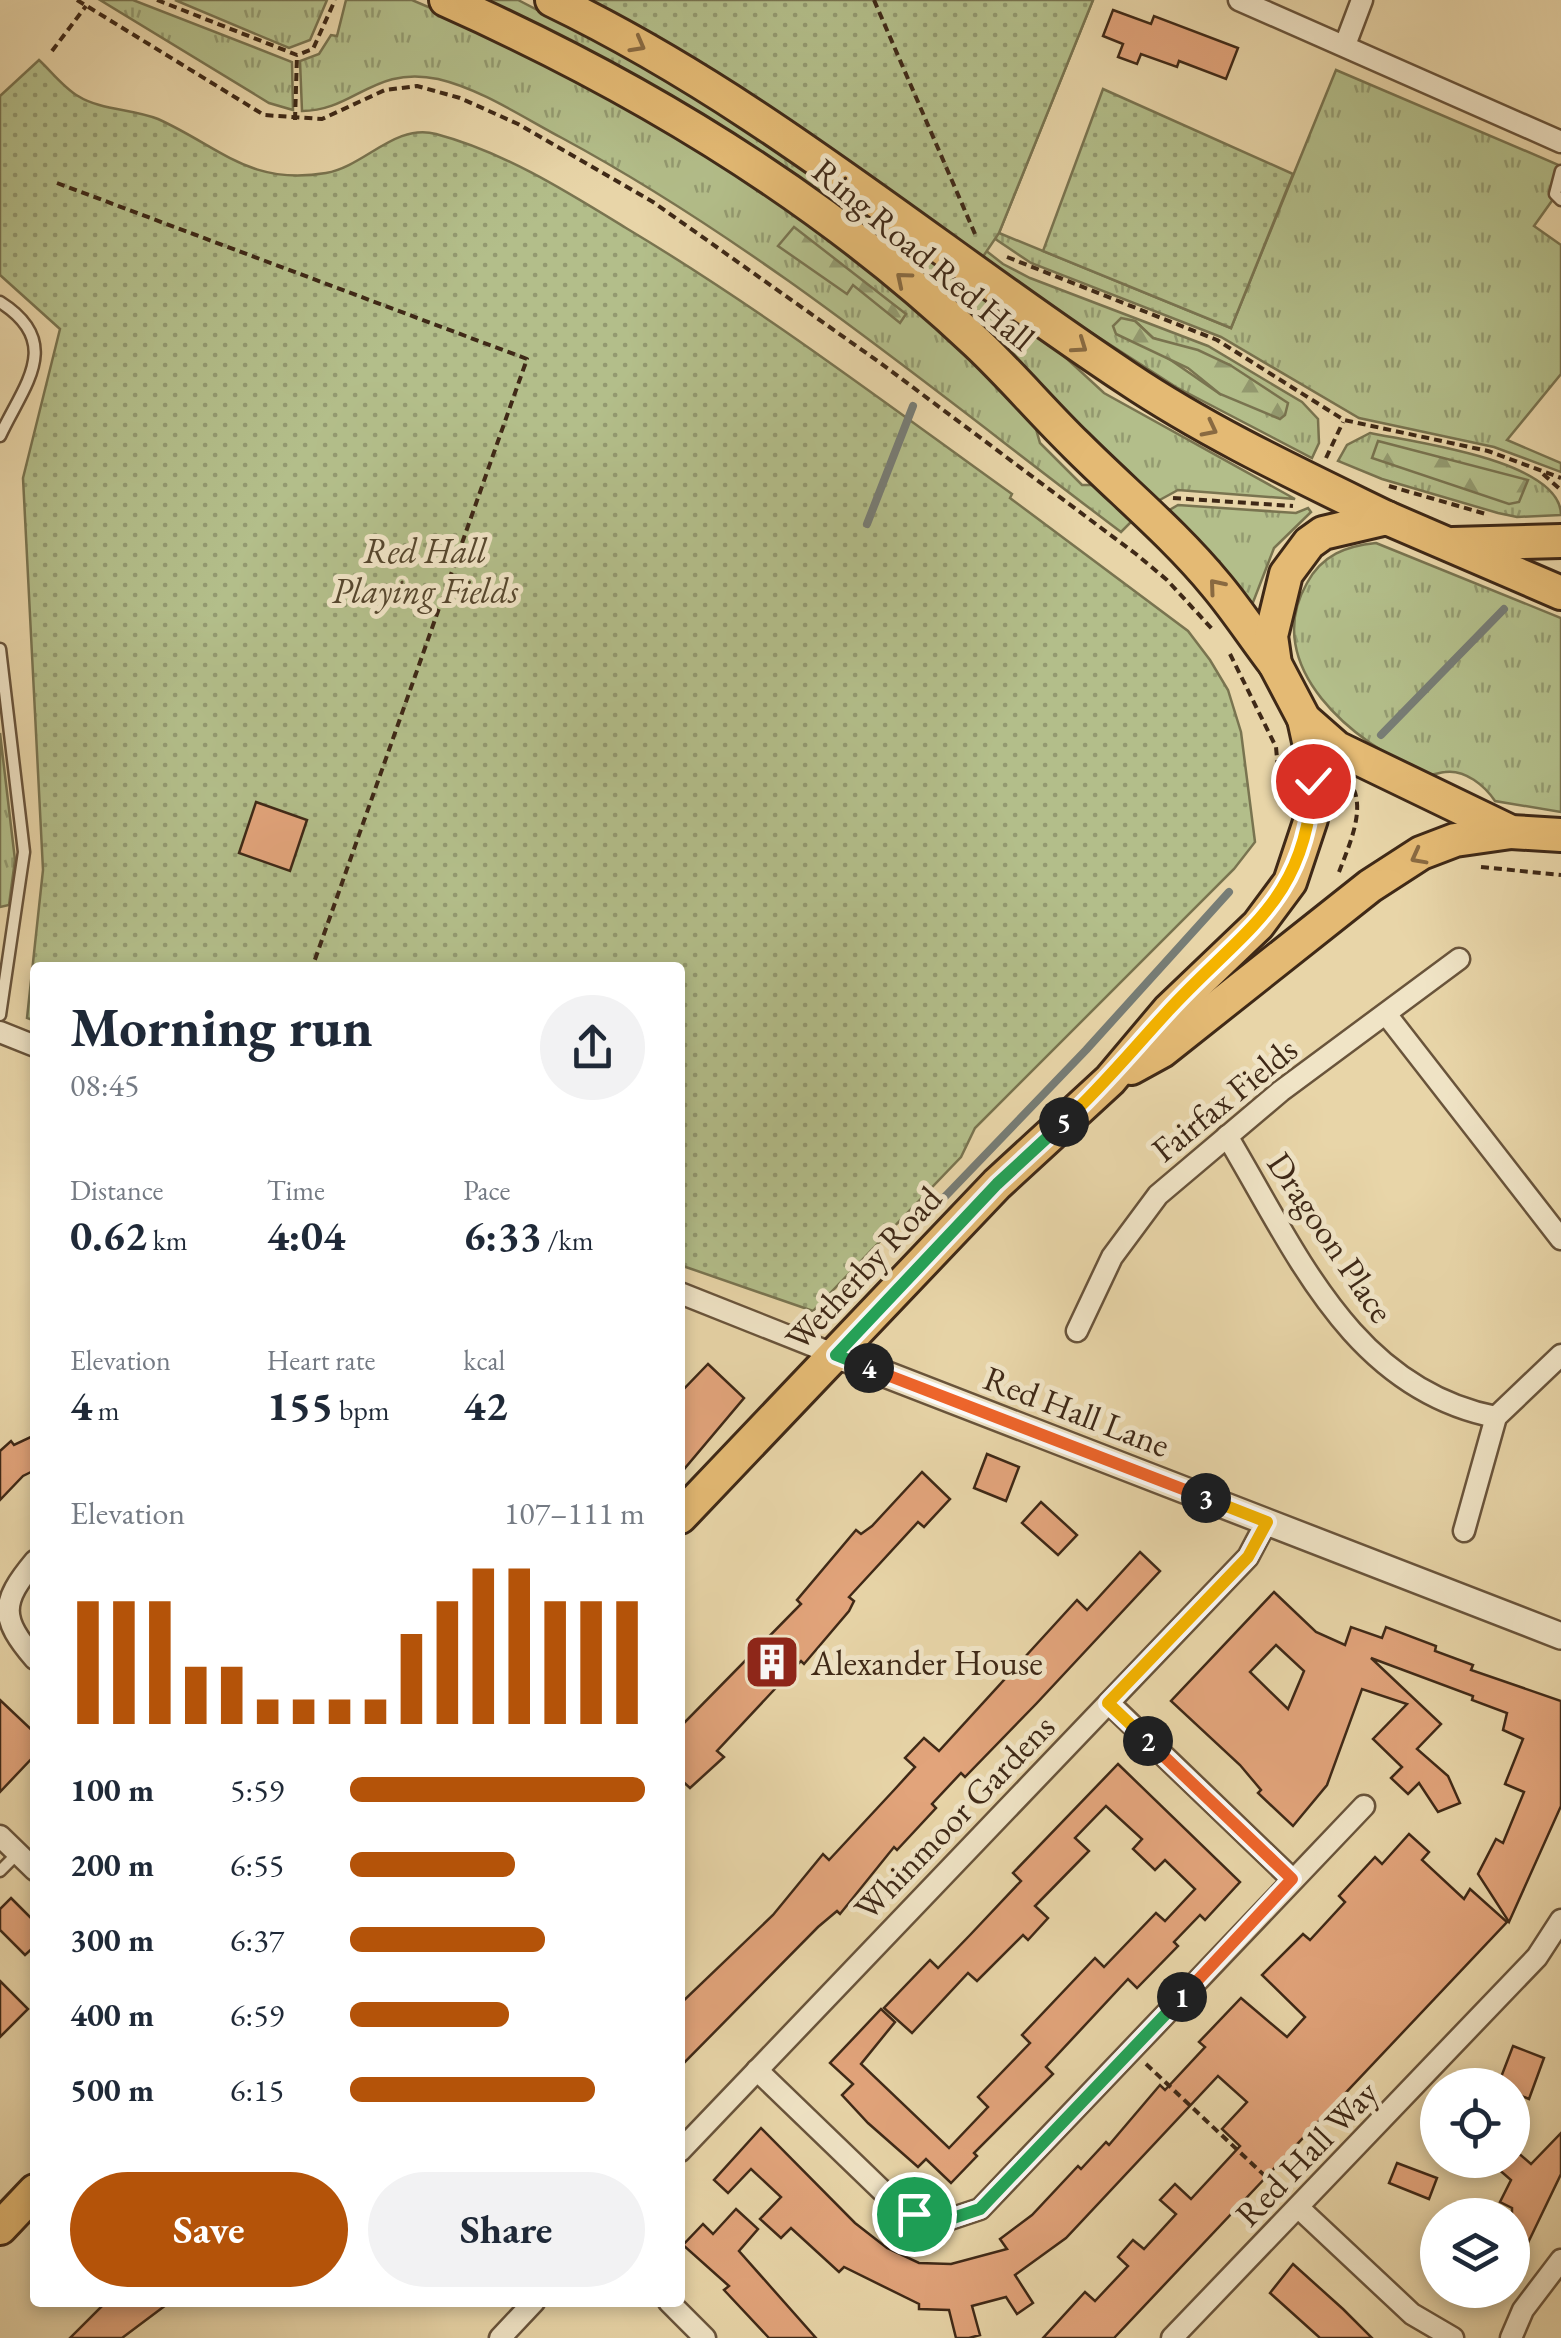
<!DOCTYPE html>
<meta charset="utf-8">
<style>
body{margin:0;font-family:"EB Garamond",serif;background:#f2f2f3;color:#1f2937;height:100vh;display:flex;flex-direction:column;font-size:38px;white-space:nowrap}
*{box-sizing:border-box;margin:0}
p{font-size:32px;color:#747a83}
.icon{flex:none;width:55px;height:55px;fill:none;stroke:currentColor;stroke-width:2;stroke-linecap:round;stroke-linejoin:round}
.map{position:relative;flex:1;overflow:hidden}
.details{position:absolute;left:30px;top:962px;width:655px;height:1345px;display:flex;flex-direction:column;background:#fff;border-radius:10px;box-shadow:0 5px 15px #0003}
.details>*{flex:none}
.tools{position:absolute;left:1420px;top:2068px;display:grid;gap:20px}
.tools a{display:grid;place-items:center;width:110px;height:110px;border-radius:50%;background:#fff;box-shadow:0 5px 15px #0003;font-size:50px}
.pin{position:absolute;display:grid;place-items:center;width:85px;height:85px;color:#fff;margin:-42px;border:5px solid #fff;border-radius:50%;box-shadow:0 2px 10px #0007}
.km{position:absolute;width:50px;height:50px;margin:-25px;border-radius:50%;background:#222;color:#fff;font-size:28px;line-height:50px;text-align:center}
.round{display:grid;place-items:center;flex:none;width:105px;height:105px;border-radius:52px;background:#f2f2f3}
.overview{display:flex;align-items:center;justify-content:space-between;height:170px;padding:0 40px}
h1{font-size:55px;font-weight:700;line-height:75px}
.figures{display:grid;grid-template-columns:repeat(3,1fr);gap:15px;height:170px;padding:10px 40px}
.figures div{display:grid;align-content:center}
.figures b{font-size:42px;font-weight:700}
.figures small{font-size:28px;font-weight:400}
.figures p{font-size:28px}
.chart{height:280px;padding:20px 40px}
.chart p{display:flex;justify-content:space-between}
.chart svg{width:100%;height:180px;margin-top:10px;stroke:#b45309;stroke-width:6}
.cta{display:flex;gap:20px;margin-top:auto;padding:20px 40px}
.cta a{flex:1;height:115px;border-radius:60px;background:#b45309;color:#fff;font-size:40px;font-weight:700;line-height:115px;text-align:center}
.cta a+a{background:#f2f2f3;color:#1f2937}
ul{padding:0 40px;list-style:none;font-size:32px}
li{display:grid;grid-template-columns:160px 120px 1fr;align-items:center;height:75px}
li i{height:25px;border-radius:12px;background:#b45309}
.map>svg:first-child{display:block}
.grass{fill:url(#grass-tufts);stroke:#797450;stroke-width:2.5;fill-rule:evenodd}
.forest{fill:url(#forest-firs);stroke:#797450;stroke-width:2.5}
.park{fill:url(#park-dots);stroke:#797450;stroke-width:2.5}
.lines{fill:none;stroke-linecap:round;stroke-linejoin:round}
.stream{stroke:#777d76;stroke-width:8}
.building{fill:#e2a47b;stroke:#3f2917;stroke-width:2.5;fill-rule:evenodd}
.service-casing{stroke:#69543b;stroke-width:15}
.minor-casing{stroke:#69543b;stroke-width:25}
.tertiary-casing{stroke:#69543b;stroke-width:30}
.primary-casing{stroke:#3f2917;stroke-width:38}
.trunk-casing{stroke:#3f2917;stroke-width:38}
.path{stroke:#3f2917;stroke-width:4;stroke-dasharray:8 5;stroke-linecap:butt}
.service{stroke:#f0e4c6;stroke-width:10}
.minor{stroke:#f0e4c6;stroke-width:20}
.tertiary{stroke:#f0e4c6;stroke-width:25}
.primary{stroke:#e4ba74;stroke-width:32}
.trunk{stroke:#e4ba74;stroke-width:32}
.oneway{stroke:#896a41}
.split-1-casing{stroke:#fff;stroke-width:20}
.split-2-casing{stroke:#fff;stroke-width:20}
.split-3-casing{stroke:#fff;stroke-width:20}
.split-4-casing{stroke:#fff;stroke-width:20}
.split-5-casing{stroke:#fff;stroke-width:20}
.split-6-casing{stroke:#fff;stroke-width:20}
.split-1{stroke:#22a559;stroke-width:12}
.split-2{stroke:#f0652b;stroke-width:12}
.split-3{stroke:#f5b400;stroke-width:12}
.split-4{stroke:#f0652b;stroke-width:12}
.split-5{stroke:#22a559;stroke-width:12}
.split-6{stroke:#f5b400;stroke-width:12}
.labels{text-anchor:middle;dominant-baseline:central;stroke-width:10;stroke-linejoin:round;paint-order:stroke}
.street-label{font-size:35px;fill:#3f2917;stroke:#f0e4c6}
.park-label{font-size:35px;font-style:italic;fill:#56472e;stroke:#f0e4c6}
.poi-label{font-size:35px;fill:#3f2917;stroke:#f0e4c6;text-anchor:start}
</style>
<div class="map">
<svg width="1561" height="2338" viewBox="0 0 1561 2338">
<defs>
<pattern id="grass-tufts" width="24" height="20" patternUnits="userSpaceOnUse" patternTransform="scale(2.5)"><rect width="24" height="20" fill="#b3be8a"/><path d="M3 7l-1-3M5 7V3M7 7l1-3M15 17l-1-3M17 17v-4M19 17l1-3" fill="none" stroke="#939a70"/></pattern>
<pattern id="forest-firs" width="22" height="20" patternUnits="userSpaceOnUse" patternTransform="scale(2.5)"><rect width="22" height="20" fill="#b3be8a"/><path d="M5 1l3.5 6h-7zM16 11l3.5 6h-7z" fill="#939a70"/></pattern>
<pattern id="park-dots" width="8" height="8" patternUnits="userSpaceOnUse" patternTransform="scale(2.5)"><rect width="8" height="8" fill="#b3be8a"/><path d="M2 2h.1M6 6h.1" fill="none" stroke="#939a70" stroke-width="1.8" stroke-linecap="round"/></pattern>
</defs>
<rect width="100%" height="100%" fill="#e8d5a8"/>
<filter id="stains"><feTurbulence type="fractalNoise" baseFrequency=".002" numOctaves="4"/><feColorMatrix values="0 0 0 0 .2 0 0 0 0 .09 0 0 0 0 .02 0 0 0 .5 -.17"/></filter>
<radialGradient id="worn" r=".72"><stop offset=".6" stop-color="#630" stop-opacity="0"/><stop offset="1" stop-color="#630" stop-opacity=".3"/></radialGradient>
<g class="grass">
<polygon points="100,0 133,0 292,62 293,110 269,103"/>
<polygon points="175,0 327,0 310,40 289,48"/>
<path d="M346,0H412L473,26L615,97L804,217L917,307L1032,415L1040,443L1082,485H1100L1133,520L1121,532C940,396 762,246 562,138C524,118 481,89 438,79C374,65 354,111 302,111L300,61L319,54L331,35L337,36Z"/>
<polygon points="482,0 518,0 672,80 836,189 1052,345 1104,393 1295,499 1178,490 1156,502 992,337 615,65"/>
<polygon points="1082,0 1093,0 999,233 1231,328 1336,70 1561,166 1561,188 1534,226 1561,245 1561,374 1507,440 1561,463 1561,472 1494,447 1359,418 1221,337 1031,263 979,228"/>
<path d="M971,239L1003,264L1030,278L1208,346L1302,402L1318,419L1319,443L1312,458L1176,387L980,261ZM1135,321L1153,338L1230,365L1220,394L1165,356Z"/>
<path d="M1370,433C1412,442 1561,460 1561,515L1517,517L1498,513L1382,479L1338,461L1347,445Z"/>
<polygon points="1178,505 1296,513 1308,508 1311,512 1274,548 1252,605 1166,512"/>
<path d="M1376,543L1561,618V812L1495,801C1485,786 1465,769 1445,772C1436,773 1432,777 1424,773C1355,744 1259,667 1307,583C1322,555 1346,546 1376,543Z"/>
<polygon points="0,733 15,860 9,905 0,907"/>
</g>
<g class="forest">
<polygon points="794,227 906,314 900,323 853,285 847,294 778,246"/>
<polygon points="1121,318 1135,321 1153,338 1198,350 1230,365 1288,403 1285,415 1280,419 1220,394 1188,368 1116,334 1113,326"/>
<polygon points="1378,441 1528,480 1519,502 1509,504 1372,458"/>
</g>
<g class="park">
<polygon points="583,0 1093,0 999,233 980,261"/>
<path d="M39,60C51,71 64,88 78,96C100,110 133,109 158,119C220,147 250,186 326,173C365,166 395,123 436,134C504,152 566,191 626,228C760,308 885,403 1012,494L1010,498L1188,631L1210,660L1228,690L1241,732L1255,842L1234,869L975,1128L961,1157L813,1311L680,1265V968H35V1021L27,1018L43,870L23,478L60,329L0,275V96Z"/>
<polygon points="1103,89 1293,174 1231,328 1043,251"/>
</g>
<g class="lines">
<g class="stream">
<polyline points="867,524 913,406"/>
<polyline points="1381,735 1504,609"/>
<polyline points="909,1234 1086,1050 1229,892"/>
</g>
</g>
<g class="building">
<polygon points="1113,10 1151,24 1154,16 1238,48 1226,79 1179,61 1177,67 1141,54 1137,64 1118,57 1123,44 1103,36"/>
<polygon points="256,802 307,820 290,871 239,853"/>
<polygon points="708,1364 744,1398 680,1474 680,1393"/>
<polygon points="35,1435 35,1470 23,1476 0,1500 0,1451 11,1441 14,1445"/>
<polygon points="987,1454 1019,1467 1006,1501 974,1488"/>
<polygon points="922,1472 950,1499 924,1527 918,1522 849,1597 854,1601 849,1611 804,1664 801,1661 717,1751 724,1757 690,1788 680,1779 680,1727 801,1604 797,1600 856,1530 861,1534 872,1526"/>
<polygon points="1041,1502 1077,1535 1058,1555 1022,1523"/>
<polygon points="1140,1552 1160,1571 1036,1704 965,1777 961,1773 932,1804 936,1808 897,1850 894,1847 840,1914 837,1911 818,1927 680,2067 680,2004 773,1915 823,1854 829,1860 895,1789 915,1767 905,1758 924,1738 939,1751 1077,1600 1087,1610"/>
<path d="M1274,1592L1316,1632L1345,1645L1351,1627L1382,1638L1386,1627L1436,1646L1435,1651L1473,1665L1471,1670L1561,1701V1806L1509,1922L1478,1874L1496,1839L1503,1843L1524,1792L1505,1784L1523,1739L1503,1730L1507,1713L1472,1700L1473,1696L1371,1658L1441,1724L1417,1749L1448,1776L1460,1803L1438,1812L1419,1783L1408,1794L1391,1778L1402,1767L1373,1739L1407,1704L1362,1689L1327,1785L1293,1826L1258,1793L1261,1790L1240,1765L1171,1701ZM1276,1645L1304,1671L1288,1709L1250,1672Z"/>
<polygon points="0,1700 35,1733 35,1755 0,1792"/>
<polygon points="1118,1764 1240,1882 1205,1920 1200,1915 1174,1942 1178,1946 1137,1988 1128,1979 1046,2067 1053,2074 974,2153 977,2156 951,2183 926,2159 918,2167 868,2123 842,2095 853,2084 830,2063 881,2009 895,2022 861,2064 949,2148 988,2107 978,2097 1030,2043 1022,2035 1095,1958 1104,1967 1156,1913 1165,1921 1195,1889 1165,1860 1155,1870 1133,1849 1142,1839 1106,1806 1075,1838 1089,1851 1035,1906 1048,1918 1028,1940 1023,1935 977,1981 968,1973 912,2033 884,2008 930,1960 938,1968 970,1935 1021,1881 1013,1873"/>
<polygon points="1409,1834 1429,1852 1422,1860 1464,1899 1470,1889 1507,1922 1114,2338 1043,2338 1085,2292 1095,2301 1128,2266 1118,2257 1133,2240 1144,2249 1176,2214 1160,2200 1175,2184 1191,2199 1240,2146 1222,2129 1247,2102 1218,2076 1066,2238 1015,2275 1033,2303 1017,2314 1006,2297 972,2306 980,2335 969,2338 956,2338 949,2310 919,2309 919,2304 844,2267 839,2272 791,2228 781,2238 760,2219 781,2197 751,2169 728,2193 714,2180 761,2128 855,2223 887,2248 919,2263 951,2264 1007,2249 1000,2239 1032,2215 1078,2166 1081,2169 1106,2142 1109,2145 1160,2085 1165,2090 1205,2047 1199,2042 1241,1998 1287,2037 1305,2017 1262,1975 1303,1934 1310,1940 1345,1902 1339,1896 1375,1857 1382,1864"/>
<polygon points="11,1898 35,1922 35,1946 25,1955 0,1930 0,1909"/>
<polygon points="0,1981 28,2009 0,2037"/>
<polygon points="1513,2046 1544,2058 1529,2099 1512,2092 1512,2085 1498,2085"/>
<polygon points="1561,2133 1561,2174 1526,2247 1512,2241 1512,2208 1500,2202 1511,2180 1488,2160 1512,2160 1516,2151 1531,2164"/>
<polygon points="1397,2163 1437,2178 1429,2199 1389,2183"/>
<polygon points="736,2209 758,2229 739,2251 816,2338 769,2338 724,2290 729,2286 683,2245 703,2224 713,2234"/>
<polygon points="1293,2264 1343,2309 1372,2338 1320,2338 1270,2293"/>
<polygon points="106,2302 170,2302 122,2338 70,2338"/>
</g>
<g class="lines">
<g class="service-casing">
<g id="service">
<polyline points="1561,171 1555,194 1561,200"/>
<path d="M0,302C65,343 23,386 0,436"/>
<polyline points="0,649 24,852 0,1015"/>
<polyline points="0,1871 17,1854"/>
</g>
</g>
<g class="minor-casing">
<g id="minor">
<polyline points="1239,0 1561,142"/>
<polyline points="1345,45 1362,0"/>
<polyline points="1386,1014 1561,1239"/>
<polyline points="0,1032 35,1046"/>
<path d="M1227,1136C1296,1251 1352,1389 1496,1417"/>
<polyline points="680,1293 836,1355"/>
<polyline points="1077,1331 1112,1257 1158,1195 1281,1091 1459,959"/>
<polyline points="1464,1531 1496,1417 1561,1355"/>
<path d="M35,1561C0,1603 0,1618 35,1659"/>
<polyline points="1109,1703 1292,1879"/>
<polyline points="0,1836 35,1870"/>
<polyline points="757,2070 898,2206 913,2214 947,2220 980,2209 1364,1806"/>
<polyline points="680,2151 1248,1557 1267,1521"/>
<polyline points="1300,2209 1412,2314 1453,2338"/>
<polyline points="669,2302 705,2338"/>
<polyline points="500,2338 534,2302"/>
<polyline points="1172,2338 1537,1957 1561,1920"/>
<polyline points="1511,2338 1523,2310 1561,2260"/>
</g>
</g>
<g class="tertiary-casing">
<polyline id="tertiary" points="836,1355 1561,1636"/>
</g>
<g class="primary-casing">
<g id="primary">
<polyline points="1453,544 1561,541"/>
<polyline points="1131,1068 1162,1051 1370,886 1421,853 1455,840 1511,832"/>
<polyline points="680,1517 997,1184 1110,1080 1169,1010 1258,925 1290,882 1311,819 1313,760 1304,719"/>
<polyline points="0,2228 35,2191"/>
</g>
</g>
<g class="trunk-casing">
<g id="trunk">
<path d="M446,0C639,86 823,197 977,343C1012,376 1043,413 1077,446C1123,492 1175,535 1216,585C1237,610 1255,638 1275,664"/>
<path d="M552,0C760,100 935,251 1127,378C1209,433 1299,475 1387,518"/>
<polyline points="1561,593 1387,518 1323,533 1309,543 1286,574 1271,636 1275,664 1304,719 1337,748 1511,832 1561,835"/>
</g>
</g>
<g class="path">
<polyline points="77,0 264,115 322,119 385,90 417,86 460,98 518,124 653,202 879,362 1136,554 1167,580 1213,630"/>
<polyline points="157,0 297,55 313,49 335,0"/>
<polyline points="874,0 975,234"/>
<polyline points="52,51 86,6"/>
<polyline points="295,120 297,55"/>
<polyline points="57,183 527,359 312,968"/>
<polyline points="1007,257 1217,340 1344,420 1488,451 1561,478"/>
<polyline points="1326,458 1343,422"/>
<polyline points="1543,474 1561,490"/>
<polyline points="1389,486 1486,514"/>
<polyline points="1173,498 1293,506"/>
<polyline points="1230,654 1276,747 1281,803"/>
<polyline points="1481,867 1561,875"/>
<path d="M1339,872C1348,848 1364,814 1354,790"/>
<polyline points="1146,2064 1281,2191"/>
</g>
<use href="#service" class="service"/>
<use href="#minor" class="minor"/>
<use href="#tertiary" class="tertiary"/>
<use href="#primary" class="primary"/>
<use href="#trunk" class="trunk"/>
</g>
<defs><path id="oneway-chevron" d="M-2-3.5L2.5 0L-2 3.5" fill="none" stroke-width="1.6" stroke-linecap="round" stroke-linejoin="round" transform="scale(2.5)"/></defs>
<g class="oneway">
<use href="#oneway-chevron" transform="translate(638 45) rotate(29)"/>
<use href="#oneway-chevron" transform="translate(903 279) rotate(-140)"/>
<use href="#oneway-chevron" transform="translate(1080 346) rotate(35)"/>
<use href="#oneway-chevron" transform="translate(1210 429) rotate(27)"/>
<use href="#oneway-chevron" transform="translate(1216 586) rotate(-130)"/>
<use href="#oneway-chevron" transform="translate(1418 857) rotate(152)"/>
</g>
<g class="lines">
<g class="split-1-casing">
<polyline id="split-1" points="914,2214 947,2220 980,2209 1182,1997"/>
</g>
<g class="split-2-casing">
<polyline id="split-2" points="1148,1741 1292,1879 1182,1997"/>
</g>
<g class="split-3-casing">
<polyline id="split-3" points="1148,1741 1108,1703 1248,1557 1267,1522 1206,1498"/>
</g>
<g class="split-4-casing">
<polyline id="split-4" points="869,1368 1206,1498"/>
</g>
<g class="split-5-casing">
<polyline id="split-5" points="869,1368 836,1355 997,1184 1064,1122"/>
</g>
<g class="split-6-casing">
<path id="split-6" d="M1064,1122C1102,1087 1133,1049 1168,1011C1242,930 1306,903 1313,781"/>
</g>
<use href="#split-1" class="split-1"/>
<use href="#split-2" class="split-2"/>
<use href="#split-3" class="split-3"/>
<use href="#split-4" class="split-4"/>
<use href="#split-5" class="split-5"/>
<use href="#split-6" class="split-6"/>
</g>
<defs>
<g id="building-square" transform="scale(2.875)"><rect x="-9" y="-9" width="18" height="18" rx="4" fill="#8f2418" stroke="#f0e4c6"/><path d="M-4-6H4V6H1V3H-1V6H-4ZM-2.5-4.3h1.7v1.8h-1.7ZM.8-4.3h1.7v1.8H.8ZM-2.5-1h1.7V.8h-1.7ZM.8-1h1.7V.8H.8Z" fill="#fff"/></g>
</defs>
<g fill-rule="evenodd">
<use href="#building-square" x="772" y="1662"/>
</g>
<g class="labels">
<g class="street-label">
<text transform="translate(924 254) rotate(40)">Ring Road Red Hall</text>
<text transform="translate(1224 1099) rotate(-39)">Fairfax Fields</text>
<text transform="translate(1331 1237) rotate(56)">Dragoon Place</text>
<text transform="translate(863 1268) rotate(-47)">Wetherby Road</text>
<text transform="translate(1077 1411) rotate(21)">Red Hall Lane</text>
<text transform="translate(954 1817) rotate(-46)">Whinmoor Gardens</text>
<text transform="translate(1306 2153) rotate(-46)">Red Hall Way</text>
</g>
<g class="park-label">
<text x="425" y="550">Red Hall<tspan x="425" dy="40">Playing Fields</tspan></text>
</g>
<g class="poi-label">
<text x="811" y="1662">Alexander House</text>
</g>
</g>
<rect width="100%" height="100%" filter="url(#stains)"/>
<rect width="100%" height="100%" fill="url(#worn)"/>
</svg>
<div class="tools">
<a><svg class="icon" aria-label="locate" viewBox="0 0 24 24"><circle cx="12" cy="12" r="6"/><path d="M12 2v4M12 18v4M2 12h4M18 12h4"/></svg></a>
<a><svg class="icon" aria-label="layers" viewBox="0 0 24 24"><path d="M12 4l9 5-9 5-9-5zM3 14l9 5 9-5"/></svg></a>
</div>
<div class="pin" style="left:914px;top:2214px;background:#1e9e55"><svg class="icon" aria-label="arrive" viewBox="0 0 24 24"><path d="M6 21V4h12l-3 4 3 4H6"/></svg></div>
<div class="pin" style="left:1313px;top:781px;background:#d93025"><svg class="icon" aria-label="check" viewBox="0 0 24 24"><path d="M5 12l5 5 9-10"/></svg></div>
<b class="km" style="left:1182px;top:1997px">1</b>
<b class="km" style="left:1148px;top:1741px">2</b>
<b class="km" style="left:1206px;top:1498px">3</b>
<b class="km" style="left:869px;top:1368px">4</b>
<b class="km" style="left:1064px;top:1122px">5</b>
<section class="details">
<div class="overview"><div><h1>Morning run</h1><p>08:45</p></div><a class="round"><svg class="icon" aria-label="share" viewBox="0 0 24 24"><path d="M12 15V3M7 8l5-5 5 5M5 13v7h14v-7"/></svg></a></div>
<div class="figures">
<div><p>Distance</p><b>0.62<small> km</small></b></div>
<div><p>Time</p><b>4:04</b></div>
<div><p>Pace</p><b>6:33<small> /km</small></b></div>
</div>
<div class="figures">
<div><p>Elevation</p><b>4<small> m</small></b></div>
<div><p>Heart rate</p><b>155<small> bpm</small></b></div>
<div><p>kcal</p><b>42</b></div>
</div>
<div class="chart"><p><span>Elevation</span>107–111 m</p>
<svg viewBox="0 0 160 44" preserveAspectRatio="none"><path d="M5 44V14M15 44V14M25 44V14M35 44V30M45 44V30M55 44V38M65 44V38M75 44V38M85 44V38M95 44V22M105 44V14M115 44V6M125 44V6M135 44V14M145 44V14M155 44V14"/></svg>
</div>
<ul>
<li><b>100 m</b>5:59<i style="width:100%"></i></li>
<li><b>200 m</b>6:55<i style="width:56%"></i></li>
<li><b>300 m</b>6:37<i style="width:66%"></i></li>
<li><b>400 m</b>6:59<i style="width:54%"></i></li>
<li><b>500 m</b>6:15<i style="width:83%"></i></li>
</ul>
<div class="cta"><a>Save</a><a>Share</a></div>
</section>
</div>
